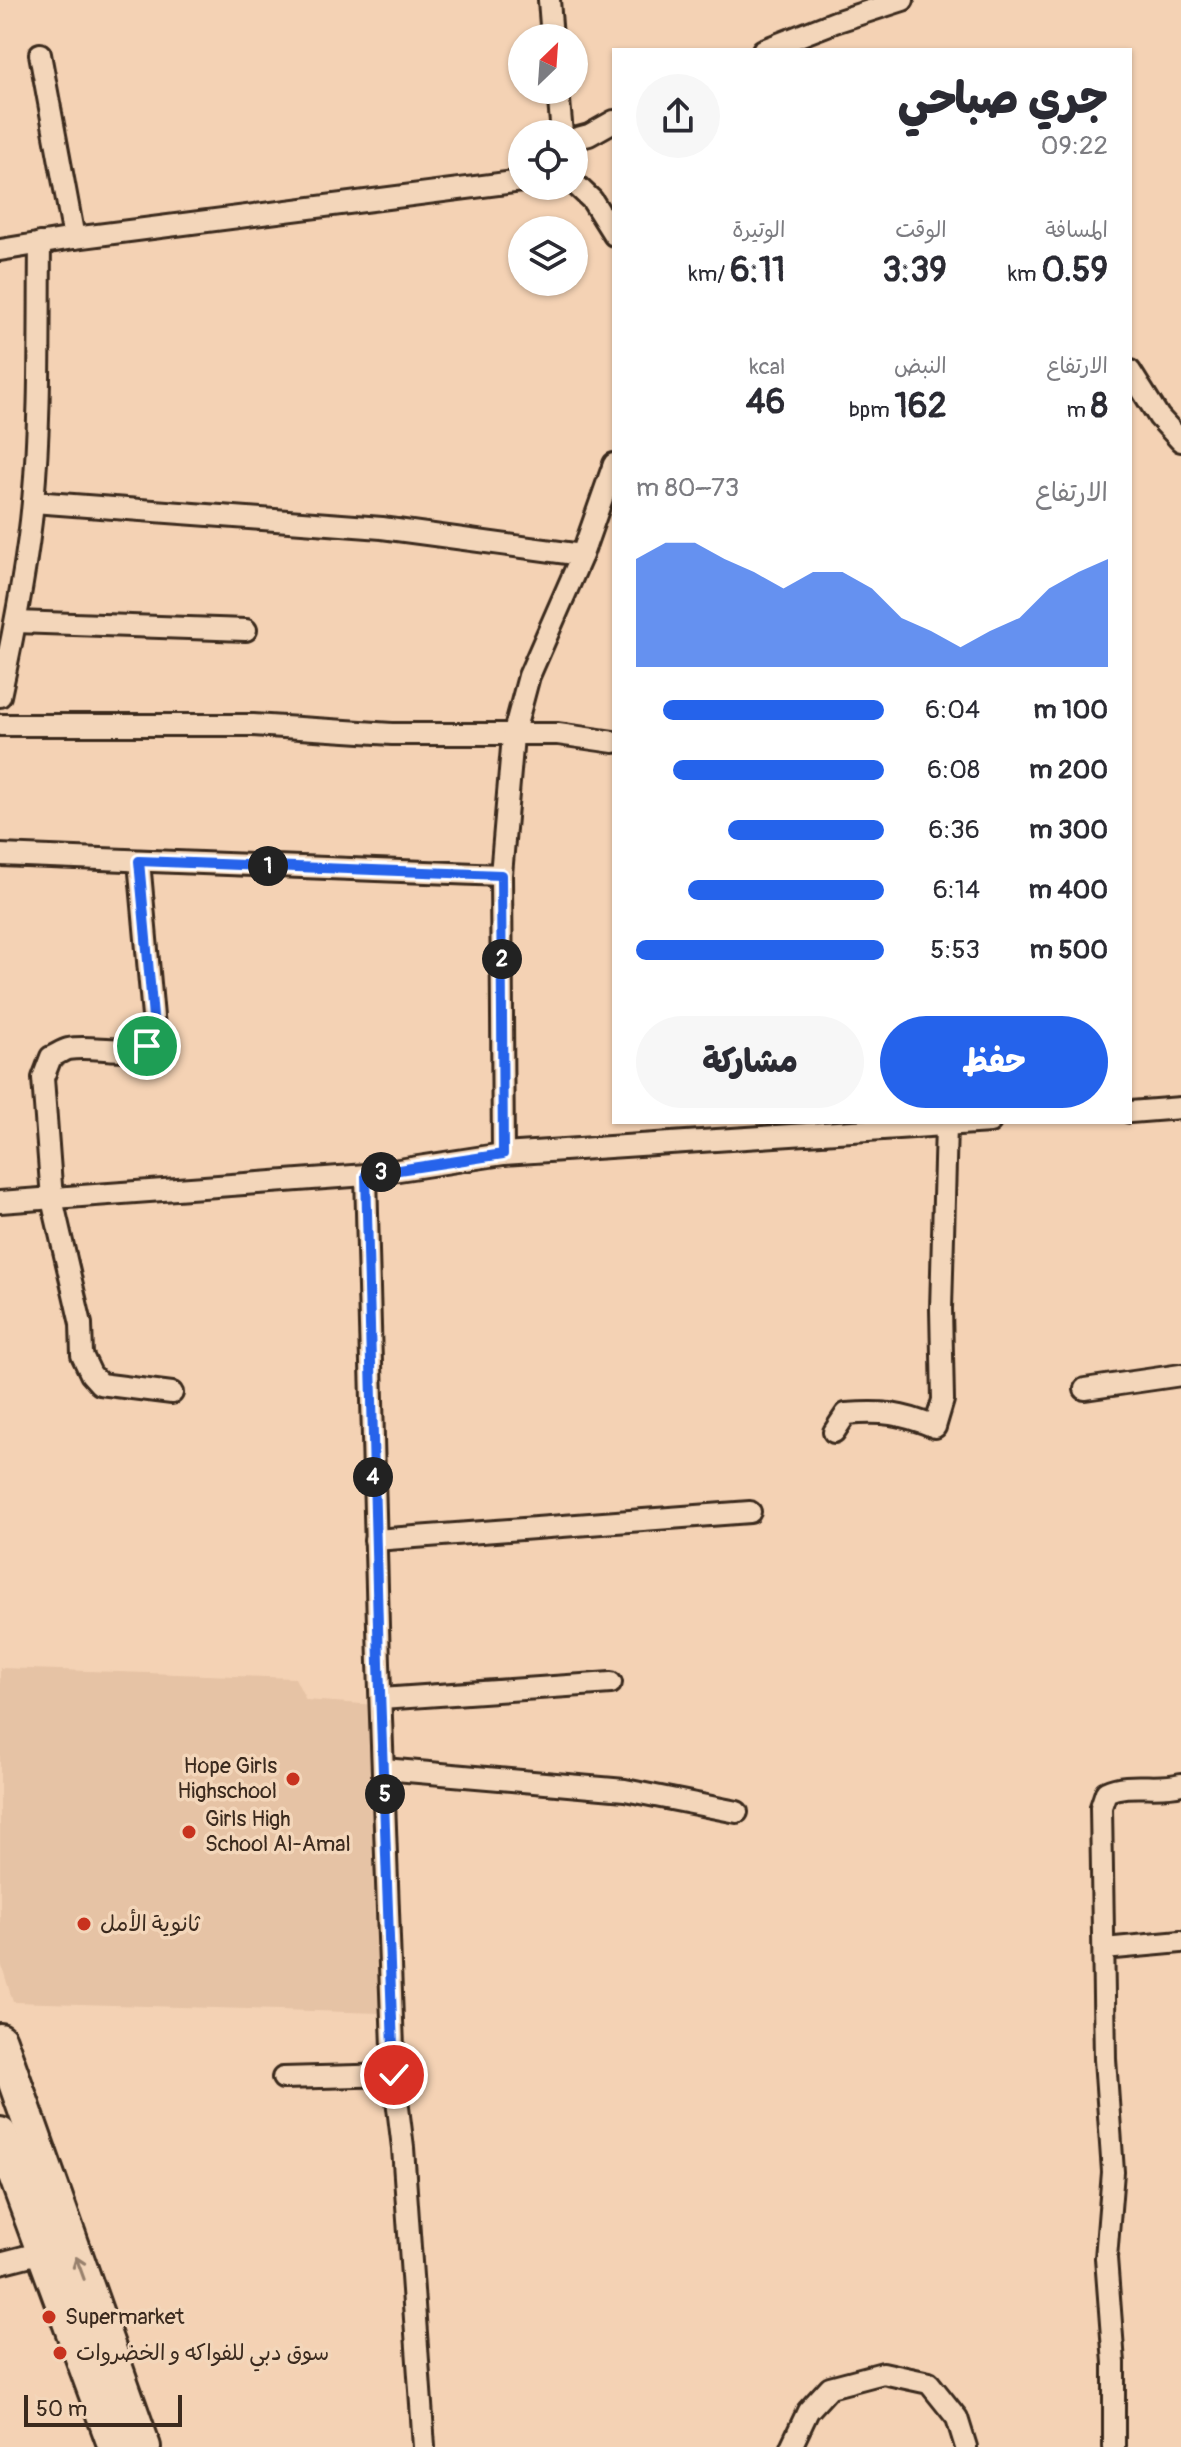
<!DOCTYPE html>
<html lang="ar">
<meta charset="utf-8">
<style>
body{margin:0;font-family:Pangolin,"Playpen Sans Arabic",sans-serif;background:#f7f7f7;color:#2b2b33;direction:rtl;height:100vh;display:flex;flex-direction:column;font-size:30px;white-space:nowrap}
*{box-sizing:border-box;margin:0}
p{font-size:26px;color:#7c7c81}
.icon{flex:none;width:44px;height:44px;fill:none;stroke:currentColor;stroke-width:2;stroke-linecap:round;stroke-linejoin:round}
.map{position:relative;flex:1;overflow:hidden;direction:ltr}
.sheet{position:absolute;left:612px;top:48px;width:520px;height:1076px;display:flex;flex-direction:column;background:#fff;border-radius:0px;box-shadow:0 2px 6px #0004;direction:rtl}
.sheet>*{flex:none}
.needle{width:52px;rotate:25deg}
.buttons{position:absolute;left:508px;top:24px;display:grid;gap:16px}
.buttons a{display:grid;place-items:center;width:80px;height:80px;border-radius:50%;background:#fff;box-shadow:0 2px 6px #0004;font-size:40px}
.scale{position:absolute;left:24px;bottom:20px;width:158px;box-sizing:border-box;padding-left:8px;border:4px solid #3b2a1e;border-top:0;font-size:22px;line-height:28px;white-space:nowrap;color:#3b2a1e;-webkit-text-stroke:6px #f3d6ba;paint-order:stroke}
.pin{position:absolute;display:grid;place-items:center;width:68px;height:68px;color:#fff;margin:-34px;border:4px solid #fff;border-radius:50%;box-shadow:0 2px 8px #0007}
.km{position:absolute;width:40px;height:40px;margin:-20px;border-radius:50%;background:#222;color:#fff;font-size:22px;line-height:40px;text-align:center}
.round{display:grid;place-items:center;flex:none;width:84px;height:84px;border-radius:42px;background:#f7f7f7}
.overview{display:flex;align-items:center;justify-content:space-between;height:136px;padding:0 24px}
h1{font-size:44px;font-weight:800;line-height:60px}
.metrics{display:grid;grid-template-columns:repeat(3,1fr);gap:12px;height:136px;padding:8px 24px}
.metrics div{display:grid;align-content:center}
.metrics b{font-size:34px;font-weight:800}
.metrics small{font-size:22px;font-weight:400}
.metrics p{font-size:22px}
.chart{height:224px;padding:16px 24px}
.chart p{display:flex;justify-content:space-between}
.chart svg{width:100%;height:144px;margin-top:8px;fill:#2563eb;opacity:.7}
.button{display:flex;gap:16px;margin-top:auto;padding:16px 24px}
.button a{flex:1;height:92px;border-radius:48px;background:#2563eb;color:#fff;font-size:32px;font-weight:800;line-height:92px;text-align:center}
.button a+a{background:#f7f7f7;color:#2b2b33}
ul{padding:0 24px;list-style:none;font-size:26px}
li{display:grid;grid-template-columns:128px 96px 1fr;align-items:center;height:60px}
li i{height:20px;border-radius:10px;background:#2563eb}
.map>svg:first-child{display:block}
.built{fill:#e6c3a5}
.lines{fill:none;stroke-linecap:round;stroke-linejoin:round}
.minor-casing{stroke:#3b2a1e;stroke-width:26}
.primary-casing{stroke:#3b2a1e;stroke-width:38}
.minor{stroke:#f3d6ba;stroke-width:20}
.primary{stroke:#f3d6ba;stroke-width:32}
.oneway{stroke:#97806c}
.route-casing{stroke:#fff;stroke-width:16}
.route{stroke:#2563eb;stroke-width:10}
.poi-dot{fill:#c8321e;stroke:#f3d6ba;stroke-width:3}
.labels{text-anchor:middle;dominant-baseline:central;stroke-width:7;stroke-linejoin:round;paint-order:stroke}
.poi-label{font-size:22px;fill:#3b2a1e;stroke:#f3d6ba;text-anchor:start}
</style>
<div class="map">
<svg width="1181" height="2447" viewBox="0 0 1181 2447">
<rect width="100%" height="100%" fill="#f4d2b4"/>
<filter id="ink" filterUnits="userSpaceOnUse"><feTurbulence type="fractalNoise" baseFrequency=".0125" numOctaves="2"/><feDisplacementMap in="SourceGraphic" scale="16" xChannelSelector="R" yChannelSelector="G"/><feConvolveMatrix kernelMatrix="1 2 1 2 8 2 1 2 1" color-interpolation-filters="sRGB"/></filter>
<g filter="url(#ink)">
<polygon class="built" points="0,1668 295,1678 306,1700 376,1705 382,2013 13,2002 0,1960"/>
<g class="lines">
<g class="minor-casing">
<g id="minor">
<polyline points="549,0 552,38"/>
<polyline points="763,50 835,22 903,0"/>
<polyline points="40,54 74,238"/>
<polyline points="558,90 562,134"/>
<polyline points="574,139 589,135 614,121"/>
<polyline points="574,183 592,200 614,235"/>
<polyline points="0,250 74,238 522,181"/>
<polyline points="1130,371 1159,417 1181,441"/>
<polyline points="33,502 382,528 582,555"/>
<polyline points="16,622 246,630"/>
<path d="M0,696C14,632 27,567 33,502C41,416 39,329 40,243"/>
<polyline points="0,725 253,725 392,734 558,734 614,742"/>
<polyline points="0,855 501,875"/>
<path d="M139,861L155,1039C131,1059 97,1044 68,1049C63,1050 56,1055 51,1057L43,1078L52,1199L81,1324L82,1355L91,1374L100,1384L172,1393"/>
<polyline points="1130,1112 1181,1108"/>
<polyline points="503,1154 501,875 513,736 529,676 582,555 614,464"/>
<polyline points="366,1175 379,1663 394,2075 403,2148 424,2447"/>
<polyline points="0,1202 366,1175 503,1154 990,1122"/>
<polyline points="1085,1389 1181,1375"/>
<path d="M834,1432L846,1414C882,1411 901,1413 935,1427L943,1400L941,1309L946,1125"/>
<polyline points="375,1540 750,1512"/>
<polyline points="381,1699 611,1683"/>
<polyline points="384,1769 625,1790 737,1812"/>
<polyline points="1104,1949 1181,1942"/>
<polyline points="283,2078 394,2075"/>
<polyline points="0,2263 43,2252"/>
<polyline points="791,2447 808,2411 830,2387 883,2373 929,2383 957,2418 966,2447"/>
<path d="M1114,2447V2363L1106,2258L1113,2172L1105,2059L1101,1807L1106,1792C1130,1781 1156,1791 1181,1784"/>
</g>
</g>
<g class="primary-casing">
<g id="primary">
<polyline points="0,2040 144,2447"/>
<polyline points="0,2134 115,2447"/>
</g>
</g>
<use href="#minor" class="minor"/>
<use href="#primary" class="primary"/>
</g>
<defs><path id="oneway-shaft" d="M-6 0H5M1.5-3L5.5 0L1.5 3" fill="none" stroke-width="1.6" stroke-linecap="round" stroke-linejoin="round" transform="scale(2)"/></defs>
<use class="oneway" href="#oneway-shaft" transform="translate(80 2268) rotate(-110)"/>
</g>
<g class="lines" filter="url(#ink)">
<g class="route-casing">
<polyline id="route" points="147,1046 155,1039 139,861 501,875 503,1154 366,1175 379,1663 394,2075"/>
</g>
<use href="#route" class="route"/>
</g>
<g class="poi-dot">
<circle cx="293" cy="1779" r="8"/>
<circle cx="189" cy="1832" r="8"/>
<circle cx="84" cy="1924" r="8"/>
<circle cx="49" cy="2317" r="8"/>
<circle cx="60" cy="2353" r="8"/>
</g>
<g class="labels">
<g class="poi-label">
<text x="277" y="1766" text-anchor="end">Hope Girls<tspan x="277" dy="25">Highschool</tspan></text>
<text x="205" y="1819">Girls High<tspan x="205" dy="25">School Al-Amal</tspan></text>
<text x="100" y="1924">ثانوية الأمل</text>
<text x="65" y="2317">Supermarket</text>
<text x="76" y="2353">سوق دبي للفواكه و الخضروات</text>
</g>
</g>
</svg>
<div class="buttons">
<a><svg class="needle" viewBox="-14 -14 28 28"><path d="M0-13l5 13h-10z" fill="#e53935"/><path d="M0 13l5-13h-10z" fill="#7c7c81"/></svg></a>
<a><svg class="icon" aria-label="locate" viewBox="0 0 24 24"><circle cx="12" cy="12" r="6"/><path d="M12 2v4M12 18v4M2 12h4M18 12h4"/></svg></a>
<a><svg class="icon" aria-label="layers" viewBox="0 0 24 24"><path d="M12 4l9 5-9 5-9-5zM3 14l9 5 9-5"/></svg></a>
</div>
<div class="scale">50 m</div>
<div class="pin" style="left:147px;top:1046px;background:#1e9e55"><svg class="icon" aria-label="arrive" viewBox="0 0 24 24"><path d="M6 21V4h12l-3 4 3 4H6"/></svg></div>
<div class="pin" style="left:394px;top:2075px;background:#d93025"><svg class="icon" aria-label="check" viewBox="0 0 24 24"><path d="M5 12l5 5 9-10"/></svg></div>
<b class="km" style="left:268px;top:866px">1</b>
<b class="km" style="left:502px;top:959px">2</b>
<b class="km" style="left:381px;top:1172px">3</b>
<b class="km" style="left:373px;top:1477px">4</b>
<b class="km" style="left:385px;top:1794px">5</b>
<section class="sheet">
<div class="overview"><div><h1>جري صباحي</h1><p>09:22</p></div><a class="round"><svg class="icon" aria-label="share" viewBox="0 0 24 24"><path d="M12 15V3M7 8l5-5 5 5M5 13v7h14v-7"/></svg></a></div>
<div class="metrics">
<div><p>المسافة</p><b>0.59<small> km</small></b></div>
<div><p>الوقت</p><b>3:39</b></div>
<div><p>الوتيرة</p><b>6:11<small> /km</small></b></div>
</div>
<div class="metrics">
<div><p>الارتفاع</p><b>8<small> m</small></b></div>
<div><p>النبض</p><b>162<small> bpm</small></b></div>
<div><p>kcal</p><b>46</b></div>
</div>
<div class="chart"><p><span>الارتفاع</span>73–80 m</p>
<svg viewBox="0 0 160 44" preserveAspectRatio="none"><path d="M0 44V11L10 6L20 6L30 11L40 15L50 20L60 15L70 15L80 20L90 29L100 33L110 38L120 33L130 29L140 20L150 15L160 11V44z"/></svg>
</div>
<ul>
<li><b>100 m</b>6:04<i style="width:89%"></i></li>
<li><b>200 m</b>6:08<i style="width:85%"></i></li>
<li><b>300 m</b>6:36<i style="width:63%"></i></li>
<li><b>400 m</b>6:14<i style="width:79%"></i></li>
<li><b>500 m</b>5:53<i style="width:100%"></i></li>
</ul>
<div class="button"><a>حفظ</a><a>مشاركة</a></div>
</section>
</div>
